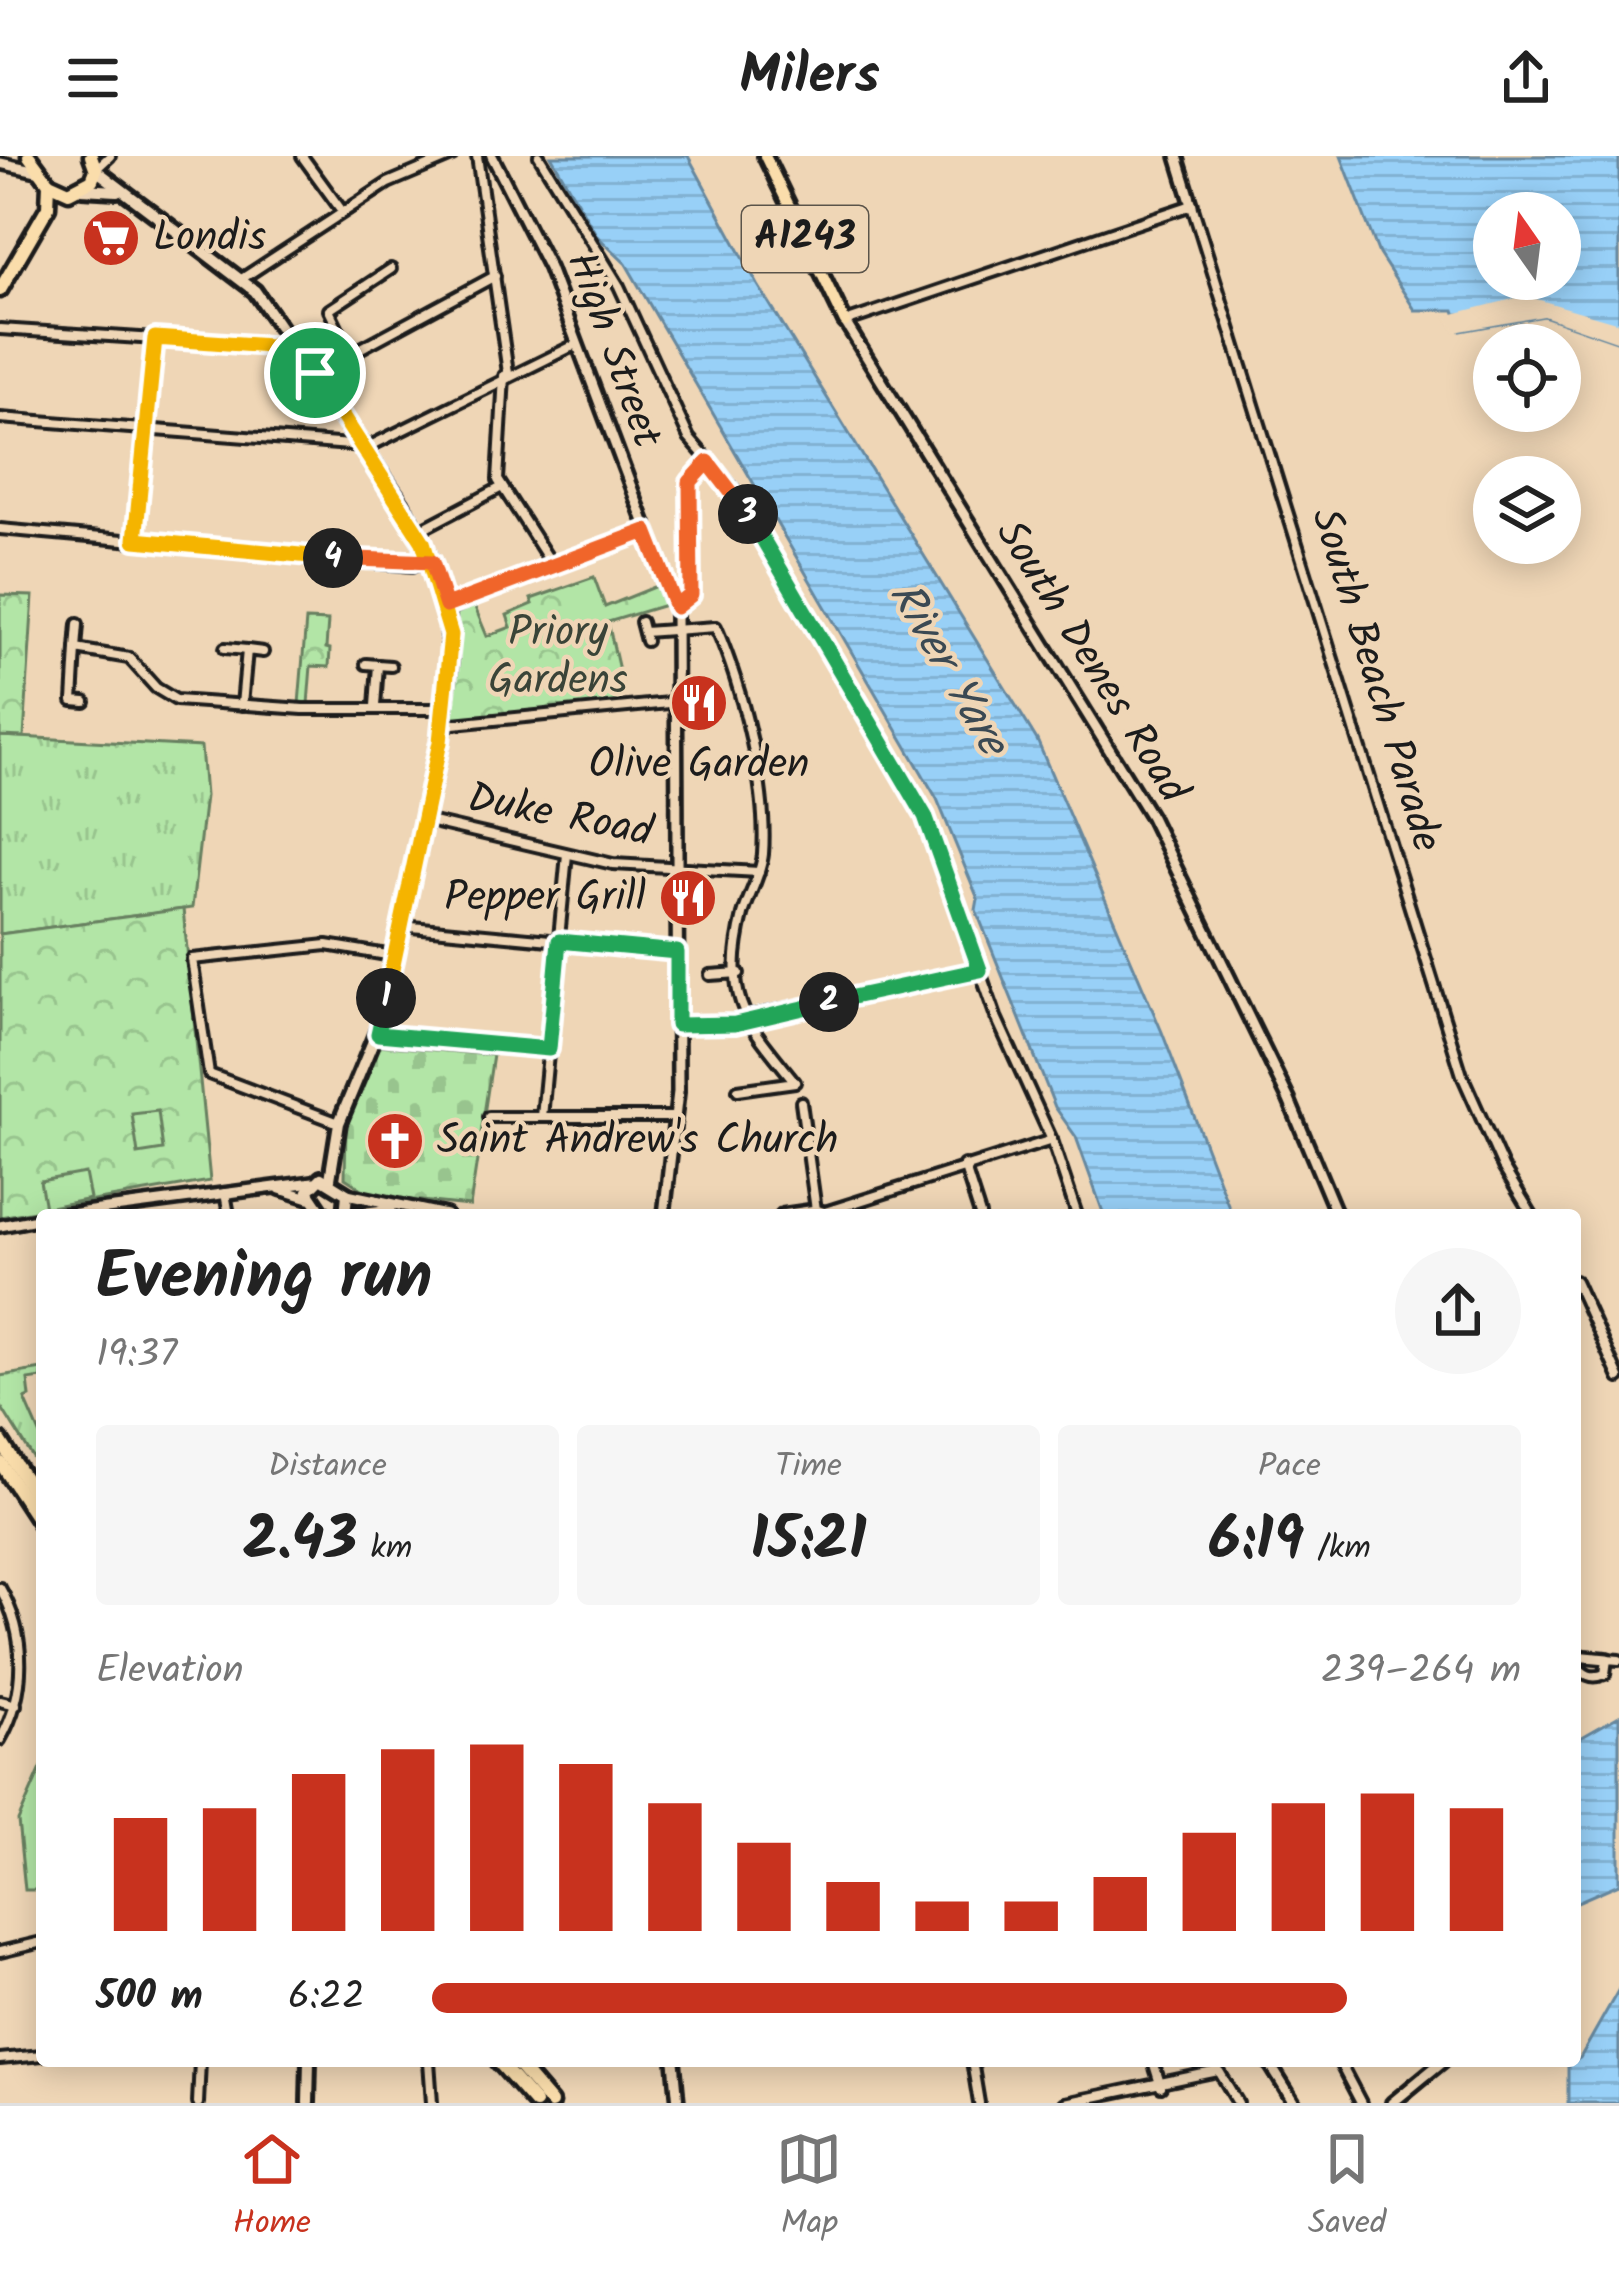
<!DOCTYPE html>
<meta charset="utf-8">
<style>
body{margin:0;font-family:Kalam,sans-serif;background:#f6f6f6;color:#222;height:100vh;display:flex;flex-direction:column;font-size:45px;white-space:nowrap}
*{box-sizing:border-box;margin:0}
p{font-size:39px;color:#767676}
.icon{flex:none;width:66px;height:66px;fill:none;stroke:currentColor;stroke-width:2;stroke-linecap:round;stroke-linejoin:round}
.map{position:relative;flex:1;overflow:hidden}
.panel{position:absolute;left:36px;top:1053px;width:1545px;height:858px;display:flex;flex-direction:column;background:#fff;border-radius:12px;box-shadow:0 6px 30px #0003}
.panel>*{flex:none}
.needle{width:78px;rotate:346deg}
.buttons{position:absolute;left:1473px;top:36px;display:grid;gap:24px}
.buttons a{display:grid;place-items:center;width:108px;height:108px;border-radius:50%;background:#fff;box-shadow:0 6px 30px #0003;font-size:60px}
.pin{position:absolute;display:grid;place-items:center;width:102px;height:102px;color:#fff;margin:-51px;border:6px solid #fff;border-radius:50%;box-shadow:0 3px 12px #0007}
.km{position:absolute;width:60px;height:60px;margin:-30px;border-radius:50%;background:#222;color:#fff;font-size:33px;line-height:60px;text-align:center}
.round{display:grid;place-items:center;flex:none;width:126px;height:126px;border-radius:63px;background:#f6f6f6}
.overview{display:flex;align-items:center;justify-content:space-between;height:204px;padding:0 60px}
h1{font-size:66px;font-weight:800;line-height:90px}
.metrics{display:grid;grid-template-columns:repeat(3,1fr);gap:18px;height:204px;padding:12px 60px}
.metrics div{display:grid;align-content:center;border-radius:12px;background:#f6f6f6;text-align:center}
.metrics b{font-size:60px;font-weight:800}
.metrics small{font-size:33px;font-weight:400}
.metrics p{font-size:33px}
.chart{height:336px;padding:24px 60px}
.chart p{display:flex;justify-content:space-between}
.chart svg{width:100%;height:216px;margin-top:12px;stroke:#c8321e;stroke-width:6}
ul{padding:0 60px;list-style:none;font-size:39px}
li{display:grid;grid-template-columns:192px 144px 1fr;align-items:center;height:90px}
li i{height:30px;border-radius:15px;background:#c8321e}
header{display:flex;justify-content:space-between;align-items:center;height:156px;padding:0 60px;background:#fff;font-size:54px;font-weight:800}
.tab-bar{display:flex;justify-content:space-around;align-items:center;height:168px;border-top:3px solid #e0e0e0;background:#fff;font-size:33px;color:#767676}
.tab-bar a{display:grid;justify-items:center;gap:6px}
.tab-bar .selected{color:#c8321e}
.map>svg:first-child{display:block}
.grass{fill:url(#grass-tufts);stroke:#678061;stroke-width:3}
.cemetery{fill:url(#cemetery-stones);stroke:#678061;stroke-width:3}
.park{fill:url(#park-crowns);stroke:#678061;stroke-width:3}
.garden{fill:#b2e5a6;stroke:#678061;stroke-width:3}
.water{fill:url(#water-rules);stroke:#66889f;stroke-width:3;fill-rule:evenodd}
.pier{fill:#efd6b6}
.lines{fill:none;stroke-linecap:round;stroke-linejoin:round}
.minor-casing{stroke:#1c1c1c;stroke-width:16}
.tertiary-casing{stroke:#1c1c1c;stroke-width:18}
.secondary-casing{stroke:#1c1c1c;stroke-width:20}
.primary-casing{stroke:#1c1c1c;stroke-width:20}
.trunk-casing{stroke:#1c1c1c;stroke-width:21}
.minor{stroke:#efd6b6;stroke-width:8}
.tertiary{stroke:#efd6b6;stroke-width:9}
.secondary{stroke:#efd6b6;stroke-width:10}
.primary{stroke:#faddab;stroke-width:10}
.trunk{stroke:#faddab;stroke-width:12}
.split-1-casing{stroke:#fff;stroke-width:24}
.split-2-casing{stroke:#fff;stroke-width:24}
.split-3-casing{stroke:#fff;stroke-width:24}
.split-4-casing{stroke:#fff;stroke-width:24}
.split-5-casing{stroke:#fff;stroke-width:24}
.split-1{stroke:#f5b400;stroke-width:15}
.split-2{stroke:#22a559;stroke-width:15}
.split-3{stroke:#22a559;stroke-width:15}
.split-4{stroke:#f0652b;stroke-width:15}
.split-5{stroke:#f5b400;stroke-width:15}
.labels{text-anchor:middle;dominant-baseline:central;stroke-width:9;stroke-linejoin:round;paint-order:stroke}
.shield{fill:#efd6b6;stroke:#5b544a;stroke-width:3}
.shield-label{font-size:39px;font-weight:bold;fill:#1c1c1c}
.poi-label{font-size:42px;fill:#1c1c1c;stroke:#efd6b6;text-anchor:start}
.street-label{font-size:42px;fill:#1c1c1c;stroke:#efd6b6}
.park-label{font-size:42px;fill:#3a4438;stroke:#efd6b6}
.water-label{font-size:45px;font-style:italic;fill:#3b4953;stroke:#efd6b6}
</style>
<header><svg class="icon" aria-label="menu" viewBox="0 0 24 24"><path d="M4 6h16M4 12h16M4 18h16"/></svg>Milers<svg class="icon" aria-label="share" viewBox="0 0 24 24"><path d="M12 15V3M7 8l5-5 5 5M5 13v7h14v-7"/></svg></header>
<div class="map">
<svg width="1619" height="1947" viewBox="0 0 1619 1947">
<defs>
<pattern id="grass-tufts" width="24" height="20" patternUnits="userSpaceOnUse" patternTransform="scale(3)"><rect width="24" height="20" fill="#b2e5a6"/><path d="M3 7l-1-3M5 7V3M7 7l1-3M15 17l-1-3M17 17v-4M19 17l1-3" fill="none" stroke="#98c48e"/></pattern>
<pattern id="cemetery-stones" width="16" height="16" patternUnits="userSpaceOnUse" patternTransform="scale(3)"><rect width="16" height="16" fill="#b2e5a6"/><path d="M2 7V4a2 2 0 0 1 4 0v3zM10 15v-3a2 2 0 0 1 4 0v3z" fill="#98c48e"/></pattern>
<pattern id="park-crowns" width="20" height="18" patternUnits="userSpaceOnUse" patternTransform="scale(3)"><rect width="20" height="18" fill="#b2e5a6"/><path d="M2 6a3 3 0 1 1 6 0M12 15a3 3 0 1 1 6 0" fill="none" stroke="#98c48e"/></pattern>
<pattern id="water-rules" width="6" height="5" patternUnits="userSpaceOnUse" patternTransform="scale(3)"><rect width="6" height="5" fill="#98d0f7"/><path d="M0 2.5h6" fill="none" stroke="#82b2d3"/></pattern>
</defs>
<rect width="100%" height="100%" fill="#efd6b6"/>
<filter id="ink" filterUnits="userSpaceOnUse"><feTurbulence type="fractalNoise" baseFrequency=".00833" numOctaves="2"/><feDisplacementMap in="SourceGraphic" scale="24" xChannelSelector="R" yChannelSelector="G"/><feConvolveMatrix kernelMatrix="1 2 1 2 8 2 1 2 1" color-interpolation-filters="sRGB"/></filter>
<g filter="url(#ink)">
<g class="grass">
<polygon points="0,580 201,591 205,640 192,752 0,778"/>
<polygon points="42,1213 42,1222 28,1224 30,1241 25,1243 42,1282 42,1316 0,1249 0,1220"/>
</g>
<polygon class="cemetery" points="379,889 493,899 470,1050 373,1040 345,1022 346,971"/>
<g class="park">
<polygon points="594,421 605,451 657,430 665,449 608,466 623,532 619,546 484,568 448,567 454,459 474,449 487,480 511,471 507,459 533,448 531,443"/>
<polygon points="0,439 33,440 24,581 0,580"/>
<polygon points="306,464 328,465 326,492 330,493 329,511 311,510 308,548 299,548"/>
<polygon points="183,753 210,1025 0,1061 0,778"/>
</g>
<g class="garden">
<polygon points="158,955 163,994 138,998 132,958"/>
<polygon points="85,1017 90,1043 45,1052 40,1025"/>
<polygon points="42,1610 42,1734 25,1734 18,1665"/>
</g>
<g class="water">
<polygon points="551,0 688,0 758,129 1037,584 1162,876 1232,1059 1104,1059 1076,981 1055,951 976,754 978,743 937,643 626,108 597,80"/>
<path d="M1341,0H1619V186L1544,160L1461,175L1454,154H1415L1379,98ZM1494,57H1560V123H1494Z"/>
<polygon points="1619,1560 1619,1728 1575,1747 1575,1585"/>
<polygon points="1619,1833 1619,1947 1568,1947 1568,1909 1580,1902"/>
</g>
<polygon class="pier" points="1515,123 1529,123 1533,142 1619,167 1619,186 1544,160 1455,176 1445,160 1517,142"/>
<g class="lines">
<g class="minor-casing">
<g id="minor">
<polyline points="302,0 342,55"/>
<polyline points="477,0 508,217"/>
<polyline points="539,0 619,130 689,282 735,335 925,660 996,861 1052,984 1077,1059"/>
<polyline points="96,13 110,0"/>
<polyline points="243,122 388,27 452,0"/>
<polyline points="845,166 1192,49 1462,919 1503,1011 1532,1059"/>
<polyline points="0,173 297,192"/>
<polyline points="350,198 329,154 391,113"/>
<polyline points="315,217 495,120"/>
<polyline points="504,220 498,324 553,410"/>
<polyline points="0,262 363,290"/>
<polyline points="366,292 575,189"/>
<polyline points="0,373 413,410 432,406"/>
<polyline points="422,373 502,331"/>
<polyline points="135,384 155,182"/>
<polyline points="445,450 646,375"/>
<polyline points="676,451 691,439 688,333 708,306"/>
<polyline points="641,466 646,485"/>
<path d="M644,476L716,471C742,531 768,632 763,698C761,719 749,738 743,759C722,845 747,866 795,926L738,934"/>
<polyline points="225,492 247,494"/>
<polyline points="76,493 78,468"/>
<polyline points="366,508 378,509 375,550"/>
<polyline points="378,509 391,510"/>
<polyline points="85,546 73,545 76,493 129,502 156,532 176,544 303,553 445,553"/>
<polyline points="242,549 247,494 263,496"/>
<polyline points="443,569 679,546"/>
<polyline points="424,664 613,708 759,716"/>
<polyline points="401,770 677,796"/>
<polyline points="710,819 739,817"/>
<polyline points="743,862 980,814"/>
<polyline points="677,869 745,865"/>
<polyline points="378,878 549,893"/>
<polyline points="801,946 816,1054"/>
<polyline points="489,961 676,961"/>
<polyline points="542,961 567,698"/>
<polyline points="339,967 209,918 192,803 327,789 393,800"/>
<polyline points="964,1009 980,1059"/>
<polyline points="225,1037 229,1059"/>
<polyline points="825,1056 1052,984"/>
<polyline points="1575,1125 1619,1222"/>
<path d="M0,1432C27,1479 27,1537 0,1584"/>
<path d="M1575,1509C1584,1518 1591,1524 1605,1518L1607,1503L1619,1504"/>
<polyline points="0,1545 16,1549"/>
<polyline points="0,1796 42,1786"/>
<polyline points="0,1903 42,1899"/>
<polyline points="429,1905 432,1947"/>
<polyline points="972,1905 979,1947"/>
<polyline points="1153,1905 1161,1931"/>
<polyline points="1213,1905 1238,1947"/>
<polyline points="1339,1905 1361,1947"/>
<polyline points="198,1947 200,1905"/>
<polyline points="1065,1947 1218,1915"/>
</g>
</g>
<g class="tertiary-casing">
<g id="tertiary">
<polyline points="492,0 549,112 676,451 678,936 664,1059"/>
<polyline points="1177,0 1192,49"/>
<polyline points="0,7 37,15"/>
<polyline points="845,166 1151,661 1289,944 1337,1059"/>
<polyline points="280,1033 309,1042"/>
<polyline points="347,1038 446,1059"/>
<polyline points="61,1059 313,1026"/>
<polyline points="345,1059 391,1053"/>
<polyline points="782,1059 816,1054 831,1059"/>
<polyline points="0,1070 42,1062"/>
<polyline points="1575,1500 1607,1503"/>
<polyline points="674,1905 678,1947"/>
<polyline points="1268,1905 1294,1947"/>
<polyline points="1392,1947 1443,1905"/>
</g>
</g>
<g class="secondary-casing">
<g id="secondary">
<polyline points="96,14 255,135 402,348 432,406 448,460 450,505 439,590 381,866 339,967 330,1023"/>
<polyline points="82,33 117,35"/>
<polyline points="324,1059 308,1035 321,1022 347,1038 345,1059"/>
<polyline points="308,1947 309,1905"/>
</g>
</g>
<g class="primary-casing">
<polyline id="primary" points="765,0 845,166"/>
</g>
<g class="trunk-casing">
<g id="trunk">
<polyline points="29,0 49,27 69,36 92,24 96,14 91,0"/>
<polyline points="0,134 48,51 49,27"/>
<polyline points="0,1284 42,1350"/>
<polyline points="0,1306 42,1370"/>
<polyline points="498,1905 535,1947"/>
<polyline points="515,1905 551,1947"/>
</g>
</g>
<use href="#minor" class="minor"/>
<use href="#tertiary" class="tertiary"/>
<use href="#secondary" class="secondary"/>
<use href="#primary" class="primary"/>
<use href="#trunk" class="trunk"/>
</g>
</g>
<g class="lines" filter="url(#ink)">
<g class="split-1-casing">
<polyline id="split-1" points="315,217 423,386 451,479 440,586 386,842"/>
</g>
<g class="split-2-casing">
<polyline id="split-2" points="386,842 378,878 549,893 559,785 677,796 677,869 735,868 829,846"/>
</g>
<g class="split-3-casing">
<polyline id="split-3" points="748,358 925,660 980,814 829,846"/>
</g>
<g class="split-4-casing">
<polyline id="split-4" points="333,402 432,406 446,450 646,375 676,451 691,439 690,326 708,306 748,358"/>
</g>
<g class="split-5-casing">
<polyline id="split-5" points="315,217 297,192 155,182 135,384 333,402"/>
</g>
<use href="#split-1" class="split-1"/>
<use href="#split-2" class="split-2"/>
<use href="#split-3" class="split-3"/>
<use href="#split-4" class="split-4"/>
<use href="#split-5" class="split-5"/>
</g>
<defs>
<g id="supermarket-disc" transform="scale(3)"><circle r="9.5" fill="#c8321e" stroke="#efd6b6"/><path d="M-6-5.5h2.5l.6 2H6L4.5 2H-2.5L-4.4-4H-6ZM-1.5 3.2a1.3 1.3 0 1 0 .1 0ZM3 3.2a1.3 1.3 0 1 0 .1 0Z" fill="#fff"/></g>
<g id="restaurant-disc" transform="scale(3)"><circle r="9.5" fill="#c8321e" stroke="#efd6b6"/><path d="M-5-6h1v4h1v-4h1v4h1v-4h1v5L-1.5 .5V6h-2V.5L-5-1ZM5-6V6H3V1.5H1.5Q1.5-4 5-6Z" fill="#fff"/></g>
<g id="church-disc" transform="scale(3)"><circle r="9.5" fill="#c8321e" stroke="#efd6b6"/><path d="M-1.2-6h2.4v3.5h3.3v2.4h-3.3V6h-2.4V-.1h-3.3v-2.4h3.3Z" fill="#fff"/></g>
</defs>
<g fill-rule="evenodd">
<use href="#supermarket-disc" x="111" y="82"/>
<use href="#restaurant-disc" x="699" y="547"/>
<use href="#restaurant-disc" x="688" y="742"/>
<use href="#church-disc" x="395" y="985"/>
</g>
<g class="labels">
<rect class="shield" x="742" y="50" width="126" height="66" rx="9"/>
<g class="shield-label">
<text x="805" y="83">A1243</text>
</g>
<g class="poi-label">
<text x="153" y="82">Londis</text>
<text x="699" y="609" text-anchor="middle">Olive Garden</text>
<text x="646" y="742" text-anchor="end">Pepper Grill</text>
<text x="437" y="985">Saint Andrew's Church</text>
</g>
<g class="street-label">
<text transform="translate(613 194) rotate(70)">High Street</text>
<text transform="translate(1091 506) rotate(58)">South Denes Road</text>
<text transform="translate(1375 524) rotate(73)">South Beach Parade</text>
<text transform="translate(560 660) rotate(11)">Duke Road</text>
</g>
<g class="park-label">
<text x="558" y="477">Priory<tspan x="558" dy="48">Gardens</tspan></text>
</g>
<g class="water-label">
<text transform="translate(947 513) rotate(60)">River Yare</text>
</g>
</g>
</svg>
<div class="buttons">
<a><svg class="needle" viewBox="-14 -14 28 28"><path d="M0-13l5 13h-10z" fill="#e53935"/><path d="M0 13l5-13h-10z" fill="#767676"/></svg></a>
<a><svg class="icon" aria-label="locate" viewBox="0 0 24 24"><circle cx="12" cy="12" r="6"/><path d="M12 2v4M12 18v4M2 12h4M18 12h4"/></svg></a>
<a><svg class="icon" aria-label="layers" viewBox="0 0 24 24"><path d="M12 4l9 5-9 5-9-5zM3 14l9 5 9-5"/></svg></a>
</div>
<div class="pin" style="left:315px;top:217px;background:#1e9e55"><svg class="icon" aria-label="arrive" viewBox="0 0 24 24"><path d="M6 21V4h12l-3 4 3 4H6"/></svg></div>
<b class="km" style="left:386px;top:842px">1</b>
<b class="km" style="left:829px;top:846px">2</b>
<b class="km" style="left:748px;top:358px">3</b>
<b class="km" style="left:333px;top:402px">4</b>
<section class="panel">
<div class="overview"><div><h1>Evening run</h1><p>19:37</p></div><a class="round"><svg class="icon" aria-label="share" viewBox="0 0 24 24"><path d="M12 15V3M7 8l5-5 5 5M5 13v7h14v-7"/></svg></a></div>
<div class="metrics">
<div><p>Distance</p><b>2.43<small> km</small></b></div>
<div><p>Time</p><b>15:21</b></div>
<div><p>Pace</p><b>6:19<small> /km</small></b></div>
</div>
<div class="chart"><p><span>Elevation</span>239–264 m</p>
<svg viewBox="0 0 160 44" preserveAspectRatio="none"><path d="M5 44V21M15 44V19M25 44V12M35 44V7M45 44V6M55 44V10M65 44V18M75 44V26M85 44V34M95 44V38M105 44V38M115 44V33M125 44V24M135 44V18M145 44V16M155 44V19"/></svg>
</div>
<ul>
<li><b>500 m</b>6:22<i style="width:84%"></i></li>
</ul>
</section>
</div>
<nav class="tab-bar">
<a class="selected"><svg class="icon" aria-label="home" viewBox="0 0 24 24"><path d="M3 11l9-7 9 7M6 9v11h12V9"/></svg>Home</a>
<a><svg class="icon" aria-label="map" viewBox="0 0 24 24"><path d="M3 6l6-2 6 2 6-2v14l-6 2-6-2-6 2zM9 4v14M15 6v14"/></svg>Map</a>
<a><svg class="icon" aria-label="saved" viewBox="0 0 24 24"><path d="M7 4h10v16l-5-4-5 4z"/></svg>Saved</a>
</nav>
